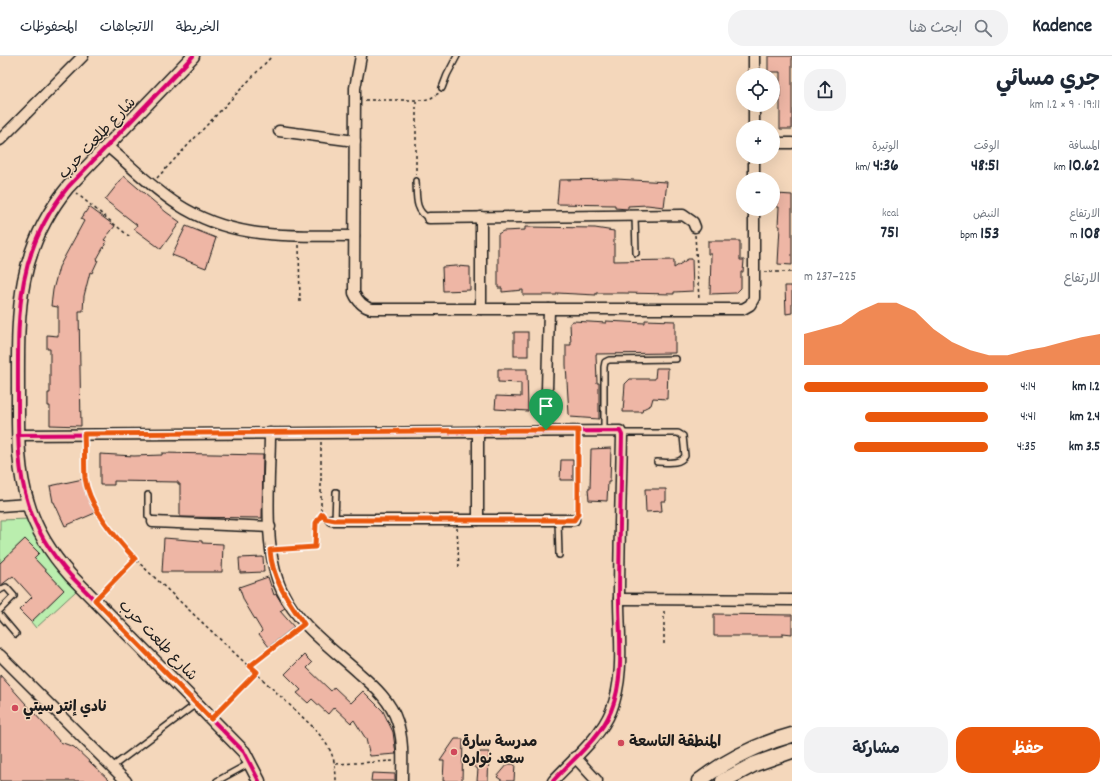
<!DOCTYPE html>
<html lang="ar">
<meta charset="utf-8">
<style>
body{margin:0;font-family:Dekko,"Playpen Sans Arabic",sans-serif;background:#f2f2f3;color:#1f2937;direction:rtl;height:100vh;display:flex;flex-direction:column;font-size:15px;white-space:nowrap}
*{box-sizing:border-box;margin:0}
p{font-size:13px;color:#747a83}
.icon{flex:none;width:22px;height:22px;fill:none;stroke:currentColor;stroke-width:2;stroke-linecap:round;stroke-linejoin:round}
.map{position:relative;flex:1;overflow:hidden;direction:ltr}
.panel{display:flex;flex-direction:column;background:#fff;width:320px}
.panel>*{flex:none}
.tools{position:absolute;left:736px;top:12px;display:grid;gap:8px}
.tools a{display:grid;place-items:center;width:44px;height:44px;border-radius:50%;background:#fff;box-shadow:0 4px 16px #0002;font-size:20px}
.pin{position:absolute;display:grid;place-items:center;width:34px;height:34px;color:#fff;margin:-41px -17px;border-radius:50% 50% 50% 0;rotate:-45deg;box-shadow:0 0 4px #0007}
.pin .icon{rotate:45deg}
.round{display:grid;place-items:center;flex:none;width:42px;height:42px;border-radius:16px;background:#f2f2f3}
.overview{display:flex;align-items:center;justify-content:space-between;height:68px;padding:0 12px}
h1{font-size:22px;font-weight:700;line-height:30px}
.figures{display:grid;grid-template-columns:repeat(3,1fr);gap:6px;height:68px;padding:4px 12px}
.figures div{display:grid;align-content:center}
.figures b{font-size:17px;font-weight:700}
.figures small{font-size:11px;font-weight:400}
.figures p{font-size:11px}
.chart{height:112px;padding:8px 12px}
.chart p{display:flex;justify-content:space-between}
.chart svg{width:100%;height:72px;margin-top:4px;fill:#ea580c;opacity:.7}
.cta{display:flex;gap:8px;margin-top:auto;padding:8px 12px}
.cta a{flex:1;height:46px;border-radius:16px;background:#ea580c;color:#fff;font-size:16px;font-weight:700;line-height:46px;text-align:center}
.cta a+a{background:#f2f2f3;color:#1f2937}
ul{padding:0 12px;list-style:none;font-size:13px}
li{display:grid;grid-template-columns:64px 48px 1fr;align-items:center;height:30px}
li i{height:10px;border-radius:5px;background:#ea580c}
header{display:flex;align-items:center;gap:24px;box-sizing:border-box;height:56px;padding:0 20px;background:#fff;border-bottom:1px solid #e0e1e3}
header strong{font-size:19px}
nav{display:flex;gap:22px;margin-inline-start:auto;font-size:14px}
.search{width:280px;height:36px;background:#f2f2f3;display:flex;align-items:center;gap:10px;box-sizing:border-box;padding:0 14px;border-radius:16px;color:#747a83;font-size:15px}
main{display:flex;flex:1;min-height:0}
.map>svg:first-child{display:block}
.green{fill:#baeeae;stroke:#6b8565}
.building{fill:#eeb6a5;stroke:#1c1c1c}
.lines{fill:none;stroke-linecap:round;stroke-linejoin:round}
.service-casing{stroke:#1c1c1c;stroke-width:8}
.minor-casing{stroke:#1c1c1c;stroke-width:13}
.tertiary-casing{stroke:#1c1c1c;stroke-width:15}
.secondary-casing{stroke:#1c1c1c;stroke-width:17}
.path{stroke:#1c1c1c;stroke-width:1.5;stroke-dasharray:3 3;stroke-linecap:butt}
.service{stroke:#f4d7bb;stroke-width:5}
.minor{stroke:#f4d7bb;stroke-width:10}
.tertiary{stroke:#f4d7bb;stroke-width:12}
.secondary{stroke:#f4d7bb;stroke-width:14}
.cycleway-casing{stroke:#f4d7bb;stroke-width:6}
.cycleway{stroke:#d6006c;stroke-width:4}
.route-casing{stroke:#fff;stroke-width:8}
.route{stroke:#ea580c;stroke-width:5}
.poi-dot{fill:#d1495b;stroke:#f4d7bb;stroke-width:1.5}
.labels{text-anchor:middle;dominant-baseline:central;stroke-width:3;stroke-linejoin:round;paint-order:stroke}
.street-label{font-size:15px;fill:#1c1c1c;stroke:#f4d7bb}
.poi-label{font-size:15px;font-weight:bold;fill:#1c1c1c;stroke:#f4d7bb;text-anchor:start}
</style>
<header>
<strong>Kadence</strong>
<div class="search"><svg class="icon" aria-label="search" viewBox="0 0 24 24"><circle cx="10" cy="10" r="6"/><path d="M15 15l6 6"/></svg>ابحث هنا</div>
<nav><a>الخريطة</a><a>الاتجاهات</a><a>المحفوظات</a></nav>
</header>
<main>
<section class="panel">
<div class="overview"><div><h1>جري مسائي</h1><p>19:11 · 9 × 1.2 km</p></div><a class="round"><svg class="icon" aria-label="share" viewBox="0 0 24 24"><path d="M12 15V3M7 8l5-5 5 5M5 13v7h14v-7"/></svg></a></div>
<div class="figures">
<div><p>المسافة</p><b>10.62<small> km</small></b></div>
<div><p>الوقت</p><b>48:51</b></div>
<div><p>الوتيرة</p><b>4:36<small> /km</small></b></div>
</div>
<div class="figures">
<div><p>الارتفاع</p><b>108<small> m</small></b></div>
<div><p>النبض</p><b>153<small> bpm</small></b></div>
<div><p>kcal</p><b>751</b></div>
</div>
<div class="chart"><p><span>الارتفاع</span>225–237 m</p>
<svg viewBox="0 0 160 44" preserveAspectRatio="none"><path d="M0 44V25L10 22L20 19L30 11L40 6L50 6L60 11L70 22L80 30L90 35L100 38L110 38L120 35L130 33L140 30L150 27L160 25V44z"/></svg>
</div>
<ul>
<li><b>1.2 km</b>4:14<i style="width:100%"></i></li>
<li><b>2.4 km</b>4:41<i style="width:67%"></i></li>
<li><b>3.5 km</b>4:35<i style="width:73%"></i></li>
</ul>
<div class="cta"><a>حفظ</a><a>مشاركة</a></div>
</section>
<div class="map">
<svg width="792" height="725" viewBox="0 0 792 725">
<rect width="100%" height="100%" fill="#f4d7bb"/>
<filter id="ink" filterUnits="userSpaceOnUse"><feTurbulence type="fractalNoise" baseFrequency=".025" numOctaves="2"/><feDisplacementMap in="SourceGraphic" scale="8" xChannelSelector="R" yChannelSelector="G"/><feConvolveMatrix kernelMatrix="1 2 1 2 8 2 1 2 1" color-interpolation-filters="sRGB"/></filter>
<g filter="url(#ink)">
<path class="green" d="M30,463C41,491 55,513 76,535L36,572L31,566L64,534L34,502L39,497L25,483L0,507V464Z"/>
<g class="building">
<polygon points="768,0 792,0 792,73 780,73 780,16 768,16"/>
<polygon points="124,120 166,156 180,166 161,193 134,173 137,169 105,144"/>
<polygon points="616,123 667,126 664,151 647,149 628,150 628,153 615,152 615,149 557,148 559,124"/>
<polygon points="777,138 792,139 792,209 778,208 780,170 778,170 779,151 777,151"/>
<polygon points="89,151 115,170 104,184 107,185 97,203 98,204 92,217 90,216 84,240 83,255 79,255 81,370 50,369 50,350 48,350 48,337 50,337 50,293 47,293 47,279 58,280 58,251 51,250 53,234 59,211 84,165 81,163"/>
<polygon points="186,170 216,182 206,212 172,199"/>
<polygon points="525,171 595,172 614,175 614,205 674,204 674,212 688,203 692,203 693,235 674,236 674,238 623,237 596,237 596,239 557,237 557,239 523,239 523,234 502,236 502,232 498,232 498,178 503,175 525,174"/>
<polygon points="708,185 740,185 740,204 744,204 743,216 741,216 741,232 736,237 710,238 711,198 708,198"/>
<polygon points="456,210 470,211 470,234 443,235 442,211"/>
<polygon points="785,230 792,230 792,257 786,258"/>
<polygon points="645,264 675,265 675,297 596,298 597,327 599,327 599,363 570,361 569,358 566,309 566,289 571,289 570,267 573,265 606,267 606,265 645,267"/>
<rect x="514" y="276" width="14" height="24"/>
<polygon points="656,312 668,312 667,343 653,342 651,349 643,353 642,356 623,356 625,328 630,323 655,323"/>
<polygon points="498,313 527,313 528,355 495,353 496,340 521,341 521,327 498,326"/>
<polygon points="611,392 610,426 608,426 607,445 589,444 588,433 590,433 591,393"/>
<polygon points="162,397 263,399 262,462 180,461 180,428 178,428 178,426 114,425 114,429 100,429 100,398 134,400 162,399"/>
<polygon points="561,404 573,404 573,424 560,424"/>
<polygon points="83,423 86,437 95,457 65,470 54,446 53,446 50,430"/>
<polygon points="645,433 666,433 666,445 661,445 662,455 646,456"/>
<polygon points="164,482 202,485 202,487 223,488 222,516 162,516"/>
<polygon points="25,483 39,497 34,502 64,534 31,566 19,554 32,541 13,520 0,530 0,507"/>
<polygon points="263,501 264,516 240,517 239,502"/>
<polygon points="268,521 274,539 276,538 285,552 280,555 294,571 269,591 259,578 262,575 244,545 239,531"/>
<polygon points="714,558 792,559 792,578 783,577 783,580 714,580"/>
<polygon points="304,599 312,607 307,612 331,635 334,631 351,647 363,635 383,655 393,676 396,698 370,700 366,683 354,664 351,667 334,651 328,658 312,643 308,647 297,637 301,634 285,618"/>
<polygon points="0,619 60,686 74,691 110,725 0,725"/>
<polygon points="455,683 463,683 462,725 443,725 444,705 440,705"/>
<polygon points="480,696 489,696 488,725 477,725 478,713 471,709"/>
<polygon points="508,708 515,708 514,725 503,725 497,721"/>
<polygon points="372,717 395,718 395,725 371,725"/>
</g>
<g class="lines">
<g class="service-casing">
<g id="service">
<polyline points="442,32 447,19 457,0"/>
<path d="M416,125C417,139 414,155 429,162"/>
<polyline points="635,160 636,197"/>
<polyline points="604,374 604,311 605,306 609,304 676,303"/>
<path d="M622,377H678L683,380L685,400C679,409 666,406 657,406"/>
<polyline points="148,439 148,460 153,466"/>
<polyline points="335,464 336,436"/>
<polyline points="558,464 559,499"/>
<polyline points="0,534 6,531 14,540 0,554"/>
<polyline points="0,559 16,578"/>
<polyline points="112,711 196,648"/>
<polyline points="217,725 250,707"/>
</g>
</g>
<g class="minor-casing">
<g id="minor">
<path d="M361,0L355,32L354,237C358,246 363,251 372,253H743L750,249L754,242V153"/>
<polyline points="754,0 754,19"/>
<polyline points="754,49 754,71"/>
<polyline points="279,75 355,85"/>
<polyline points="0,84 83,0"/>
<polyline points="773,87 792,87"/>
<path d="M107,90C130,109 152,132 177,148C234,185 290,179 354,180"/>
<polyline points="754,123 754,101"/>
<polyline points="429,162 683,159 693,166 695,171"/>
<polyline points="481,253 481,161"/>
<polyline points="546,374 549,253"/>
<path d="M270,377C270,423 262,493 282,535C298,569 333,593 360,618C375,631 391,646 397,665C404,684 402,705 402,725"/>
<path d="M18,379L620,375L622,379C621,434 619,489 619,544C619,580 625,621 611,655C600,682 572,704 553,725"/>
<polyline points="0,450 28,448"/>
<polyline points="331,464 574,464"/>
<polyline points="478,464 478,375"/>
<polyline points="153,466 270,471"/>
<polyline points="619,543 792,544"/>
<polyline points="0,599 126,725"/>
<polyline points="575,701 597,725"/>
</g>
</g>
<g class="tertiary-casing">
<path id="tertiary" d="M193,0L68,131C14,197 18,262 18,342C18,377 17,413 28,447C36,475 52,499 71,520L244,696L259,725"/>
</g>
<g class="secondary-casing">
<g id="secondary">
<path d="M699,725C727,704 758,688 792,679"/>
<polyline points="723,725 755,708 792,695"/>
</g>
</g>
<g class="path">
<polyline points="365,44 424,44 431,42 439,37"/>
<polyline points="416,45 416,119"/>
<polyline points="157,122 272,0"/>
<polyline points="76,137 130,181"/>
<polyline points="695,179 699,243"/>
<polyline points="299,189 300,248"/>
<polyline points="764,216 792,216"/>
<polyline points="578,384 578,456"/>
<polyline points="321,386 321,453 323,460"/>
<path d="M85,388C85,399 84,411 85,422C90,452 115,481 135,503L313,671C329,689 336,700 336,725"/>
<polyline points="457,472 459,512"/>
<polyline points="280,493 315,491 316,467 322,458"/>
<polyline points="102,537 135,503"/>
<polyline points="664,588 664,553"/>
<polyline points="251,610 298,573"/>
<polyline points="218,656 257,616"/>
<polyline points="336,708 394,705"/>
</g>
<use href="#service" class="service"/>
<use href="#minor" class="minor"/>
<use href="#tertiary" class="tertiary"/>
<use href="#secondary" class="secondary"/>
<g class="cycleway-casing">
<g id="cycleway">
<path d="M193,0L68,131C14,197 18,262 18,342C18,377 17,413 28,447C36,475 52,499 71,520L244,696L259,725"/>
<path d="M18,379L620,375L622,379C621,434 619,489 619,544C619,580 625,621 611,655C600,682 572,704 553,725"/>
</g>
</g>
<use href="#cycleway" class="cycleway"/>
</g>
</g>
<g class="lines" filter="url(#ink)">
<g class="route-casing">
<path id="route" d="M546,374H578V458L574,464H335L325,462L322,458L316,467L315,491L270,494C272,523 288,545 304,568L250,610L257,616L211,663L95,544L135,503C116,482 89,451 85,422C84,407 85,392 84,378Z"/>
</g>
<use href="#route" class="route"/>
</g>
<g class="poi-dot">
<circle cx="15" cy="652" r="4"/>
<circle cx="621" cy="687" r="4"/>
<circle cx="454" cy="696" r="4"/>
</g>
<g class="labels">
<g class="street-label">
<text transform="translate(98 83) rotate(-47)">شارع طلعت حرب</text>
<text transform="translate(157 585) rotate(46)">شارع طلعت حرب</text>
</g>
<g class="poi-label">
<text x="23" y="652">نادي إنتر سيتي</text>
<text x="462" y="687">مدرسة سارة<tspan x="462" dy="17">سعد نواره</tspan></text>
<text x="629" y="687">المنطقة التاسعة</text>
</g>
</g>
</svg>
<div class="tools">
<a><svg class="icon" aria-label="locate" viewBox="0 0 24 24"><circle cx="12" cy="12" r="6"/><path d="M12 2v4M12 18v4M2 12h4M18 12h4"/></svg></a>
<a>+</a>
<a>−</a>
</div>
<div class="pin" style="left:546px;top:374px;background:#1e9e55"><svg class="icon" aria-label="arrive" viewBox="0 0 24 24"><path d="M6 21V4h12l-3 4 3 4H6"/></svg></div>
</div>
</main>
